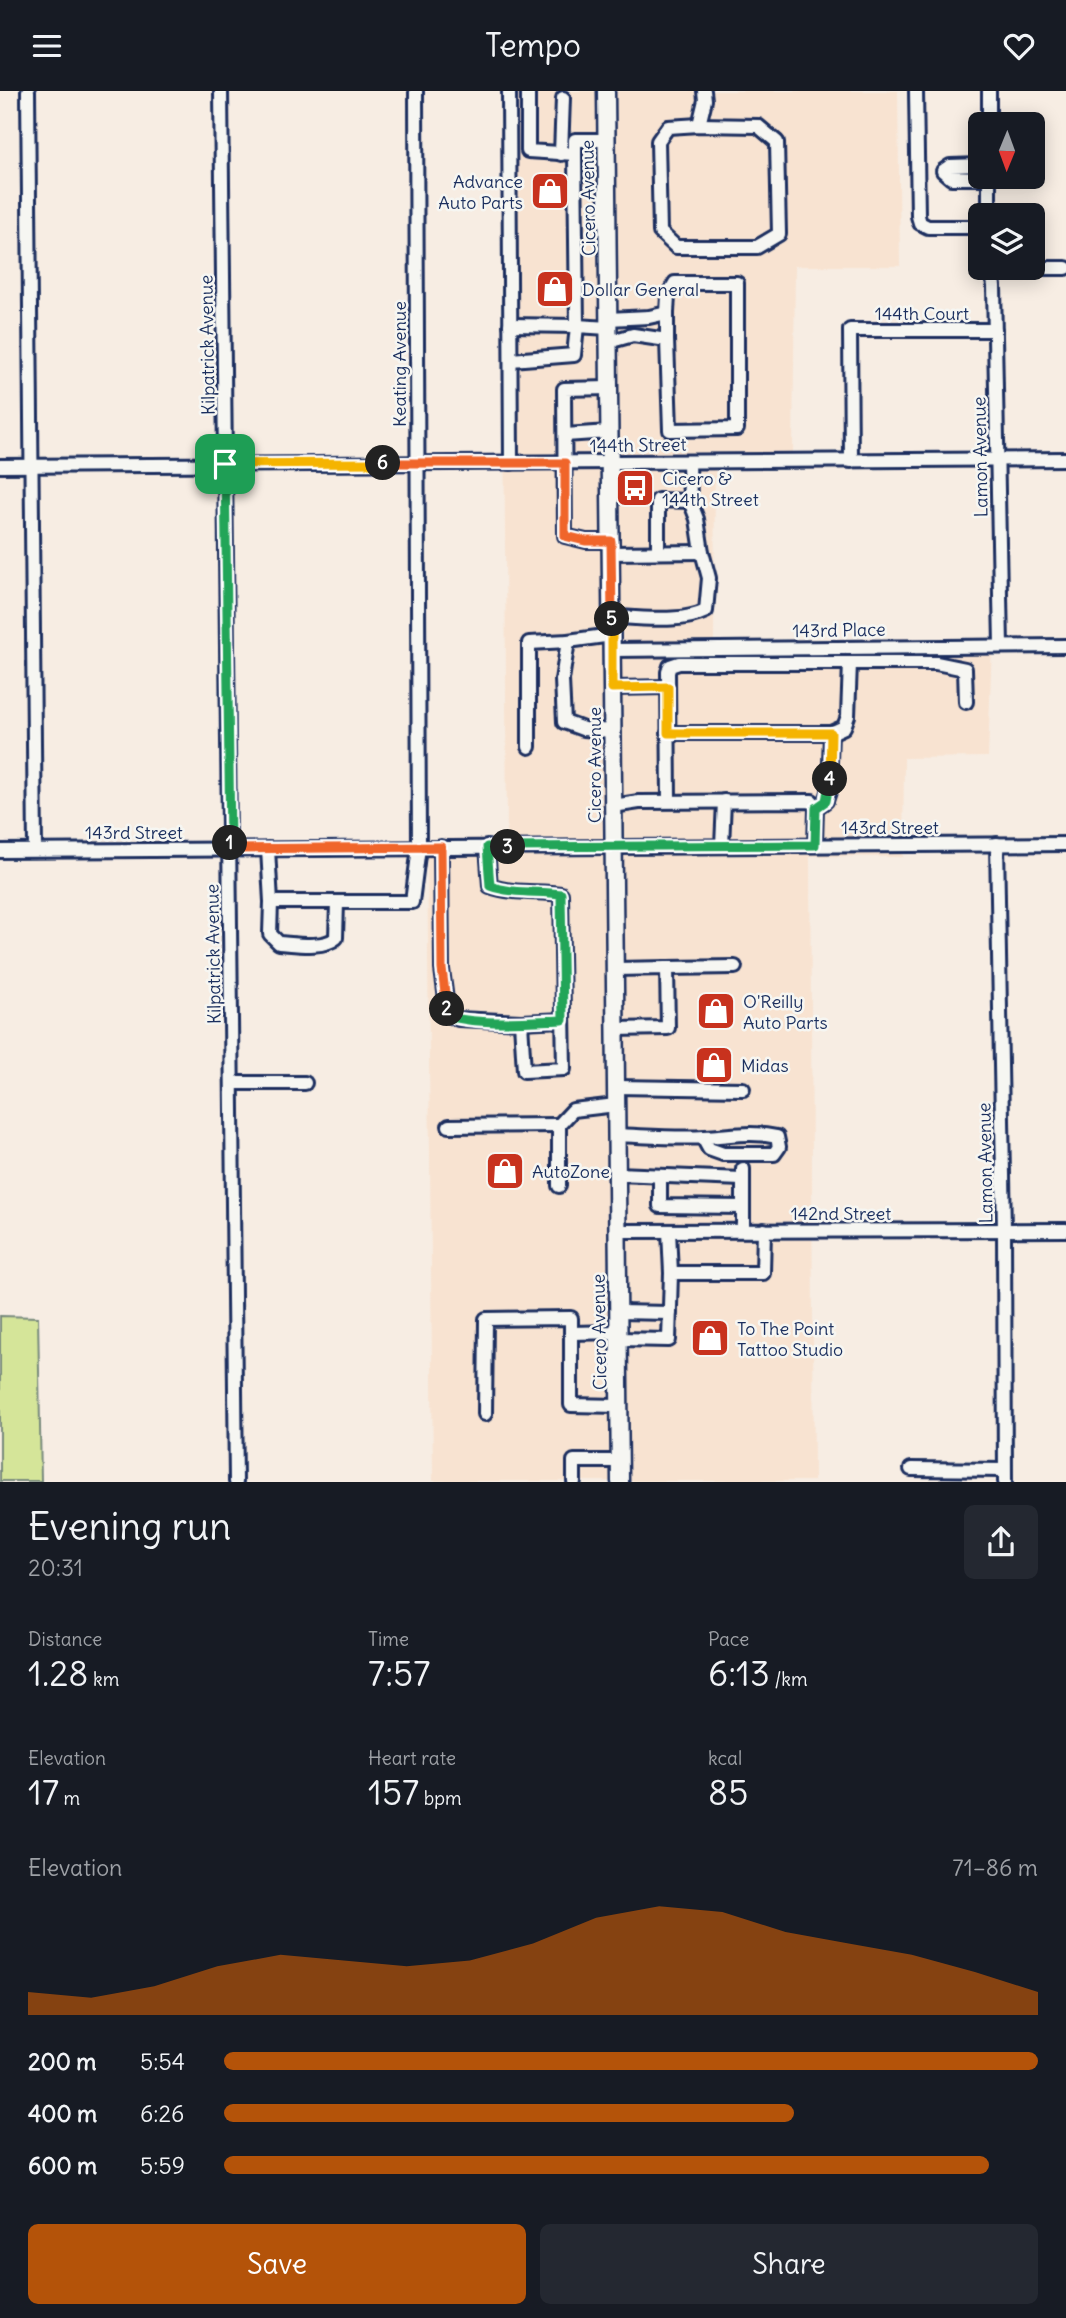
<!DOCTYPE html>
<meta charset="utf-8">
<style>
body{margin:0;font-family:Delius,sans-serif;background:#242831;color:#f1f3f6;height:100vh;display:flex;flex-direction:column;font-size:26px;white-space:nowrap}
*{box-sizing:border-box;margin:0}
p{font-size:23px;color:#9ea1a6}
.icon{flex:none;width:38px;height:38px;fill:none;stroke:currentColor;stroke-width:2;stroke-linecap:round;stroke-linejoin:round}
.map{position:relative;height:1391px;overflow:hidden}
.sheet{display:flex;flex-direction:column;background:#171b24;flex:1}
.sheet>*{flex:none}
.needle{width:46px;rotate:181deg}
.fabs{position:absolute;left:968px;top:21px;display:grid;gap:14px}
.fabs a{display:grid;place-items:center;width:77px;height:77px;border-radius:10px;background:#171b24;box-shadow:0 4px 18px #0003;font-size:35px}
.pin{position:absolute;display:grid;place-items:center;width:60px;height:60px;color:#fff;margin:-30px;border-radius:14px;box-shadow:0 4px 10px #0006}
.km{position:absolute;width:35px;height:35px;margin:-18px;border-radius:50%;background:#222;color:#fff;font-size:19px;line-height:35px;text-align:center}
.round{display:grid;place-items:center;flex:none;width:74px;height:74px;border-radius:10px;background:#242831}
.head{display:flex;align-items:center;justify-content:space-between;height:119px;padding:0 28px}
h1{font-size:38px;font-weight:600;line-height:52px}
.stats{display:grid;grid-template-columns:repeat(3,1fr);gap:10px;height:119px;padding:7px 28px}
.stats div{display:grid;align-content:center}
.stats b{font-size:35px;font-weight:600}
.stats small{font-size:19px;font-weight:400}
.stats p{font-size:19px}
.chart{height:196px;padding:14px 28px}
.chart p{display:flex;justify-content:space-between}
.chart svg{width:100%;height:126px;margin-top:7px;fill:#b45309;opacity:.7}
.cta{display:flex;gap:14px;margin-top:auto;padding:14px 28px}
.cta a{flex:1;height:80px;border-radius:10px;background:#b45309;color:#fff;font-size:28px;font-weight:600;line-height:80px;text-align:center}
.cta a+a{background:#242831;color:#f1f3f6}
ul{padding:0 28px;list-style:none;font-size:23px}
li{display:grid;grid-template-columns:112px 84px 1fr;align-items:center;height:52px}
li i{height:18px;border-radius:9px;background:#b45309}
header{display:flex;justify-content:space-between;align-items:center;height:91px;padding:0 28px;background:#171b24;font-size:32px;font-weight:600}
.map>svg:first-child{display:block}
.built{fill:#f8e3d1}
.green{fill:#d5e599;stroke:#788a7c;stroke-width:2}
.lines{fill:none;stroke-linecap:round;stroke-linejoin:round}
.minor-casing{stroke:#1b2f5e;stroke-width:18}
.major-casing{stroke:#1b2f5e;stroke-width:21}
.minor{stroke:#f6f6f2;stroke-width:12}
.major{stroke:#f6f6f2;stroke-width:16}
.split-1-casing{stroke:#fff;stroke-width:14}
.split-2-casing{stroke:#fff;stroke-width:14}
.split-3-casing{stroke:#fff;stroke-width:14}
.split-4-casing{stroke:#fff;stroke-width:14}
.split-5-casing{stroke:#fff;stroke-width:14}
.split-6-casing{stroke:#fff;stroke-width:14}
.split-7-casing{stroke:#fff;stroke-width:14}
.split-1{stroke:#22a559;stroke-width:9}
.split-2{stroke:#f0652b;stroke-width:9}
.split-3{stroke:#22a559;stroke-width:9}
.split-4{stroke:#22a559;stroke-width:9}
.split-5{stroke:#f5b400;stroke-width:9}
.split-6{stroke:#f0652b;stroke-width:9}
.split-7{stroke:#f5b400;stroke-width:9}
.labels{text-anchor:middle;dominant-baseline:central;stroke-width:5;stroke-linejoin:round;paint-order:stroke}
.poi-label{font-size:18px;fill:#1b2f5e;stroke:#f6f6f2;text-anchor:start}
.street-label{font-size:18px;fill:#1b2f5e;stroke:#f6f6f2}
</style>
<header><svg class="icon" aria-label="menu" viewBox="0 0 24 24"><path d="M4 6h16M4 12h16M4 18h16"/></svg>Tempo<svg class="icon" aria-label="heart" viewBox="0 0 24 24"><path d="M12 20l-8-8c-3-5 5-10 8-4 3-6 11-1 8 4z"/></svg></header>
<div class="map">
<svg width="1066" height="1391" viewBox="0 0 1066 1391">
<rect width="100%" height="100%" fill="#f7ede3"/>
<filter id="ink" filterUnits="userSpaceOnUse"><feTurbulence type="fractalNoise" baseFrequency=".0143" numOctaves="2"/><feDisplacementMap in="SourceGraphic" scale="14" xChannelSelector="R" yChannelSelector="G"/><feConvolveMatrix kernelMatrix="1 2 1 2 8 2 1 2 1" color-interpolation-filters="sRGB"/></filter>
<g filter="url(#ink)">
<polygon class="built" points="502,0 898,0 900,175 795,175 793,364 715,366 714,552 992,552 988,666 904,667 903,766 810,765 814,1390 433,1390 427,748 507,747"/>
<polygon class="green" points="0,1225 38,1226 41,1390 0,1390"/>
<g class="lines">
<g class="minor-casing">
<g id="minor">
<polyline points="28,0 35,759"/>
<polyline points="221,0 236,1391"/>
<polyline points="509,0 511,372"/>
<polyline points="528,0 528,60 575,63 575,49 606,49"/>
<polyline points="916,0 918,125 920,132 928,136 980,136"/>
<polyline points="989,0 989,33"/>
<polygon points="699,34 758,35 777,51 779,143 757,156 676,156 660,141 658,50 668,36"/>
<polyline points="699,34 705,9 704,0"/>
<polyline points="561,63 563,7"/>
<polyline points="980,74 950,75 943,80 951,87 989,87"/>
<polyline points="989,86 989,124"/>
<polyline points="991,177 994,195 1001,555"/>
<polyline points="991,177 1066,177"/>
<polyline points="667,222 667,249"/>
<polyline points="608,228 649,226 667,222 668,204 675,192 737,192 737,338 670,339 667,249 633,244 608,251"/>
<polyline points="510,234 577,235 575,63"/>
<polyline points="511,269 574,264 577,235 608,237"/>
<polyline points="609,297 564,298 565,445 586,450 611,450"/>
<polyline points="565,344 609,341"/>
<polyline points="851,370 850,239 995,239"/>
<polyline points="0,375 1066,368"/>
<polyline points="658,461 658,409 690,410"/>
<polyline points="611,462 702,461"/>
<path d="M612,526C641,526 679,533 706,520L709,487L702,461L697,428L690,410L689,371"/>
<polyline points="568,550 562,589 564,631 583,638 613,640"/>
<polyline points="612,559 1066,555"/>
<polyline points="613,597 668,596"/>
<polyline points="668,642 831,642"/>
<polyline points="529,656 529,552 568,550 612,544"/>
<polyline points="669,710 668,581 670,575 679,572 936,572 965,578 966,611"/>
<polyline points="613,715 639,711 812,710 816,717 815,754"/>
<polyline points="816,717 826,710 829,701 831,642 844,636 848,625 850,572"/>
<polyline points="997,753 1004,1139 1005,1391"/>
<polyline points="722,755 724,710"/>
<path d="M441,756L442,878L448,924L458,928L521,931L524,980L564,978L561,803C538,800 512,803 490,795L487,756"/>
<polyline points="268,758 271,811 412,811 419,756 416,0"/>
<polyline points="0,760 1066,753"/>
<path d="M271,811L270,843L279,852C295,853 323,858 336,847L337,811"/>
<polyline points="667,877 735,876"/>
<polyline points="615,878 667,877 668,937 615,938"/>
<polyline points="521,931 563,929"/>
<polyline points="232,992 305,992"/>
<polyline points="616,996 743,998"/>
<polyline points="449,1035 559,1034"/>
<path d="M616,1044C645,1045 676,1048 705,1046C730,1045 752,1040 777,1046L779,1056L774,1063H723L709,1058L703,1047"/>
<polyline points="743,1078 743,1139"/>
<polyline points="617,1083 742,1088"/>
<polyline points="660,1085 660,1115 743,1116"/>
<polyline points="559,1095 559,1034 573,1019 616,1014"/>
<polyline points="617,1140 1066,1139"/>
<polyline points="669,1140 671,1182"/>
<polyline points="618,1221 670,1222"/>
<polyline points="571,1242 618,1241"/>
<polyline points="618,1248 669,1249 671,1182 763,1182 764,1139"/>
<polyline points="485,1323 486,1228 571,1227 571,1314 619,1315"/>
<polyline points="911,1378 1004,1379"/>
<polyline points="574,1391 574,1370 619,1370"/>
</g>
</g>
<g class="major-casing">
<polyline id="major" points="606,0 620,1391"/>
</g>
<use href="#minor" class="minor"/>
<use href="#major" class="major"/>
</g>
</g>
<g class="lines" filter="url(#ink)">
<g class="split-1-casing">
<polyline id="split-1" points="225,373 230,752"/>
</g>
<g class="split-2-casing">
<polyline id="split-2" points="230,752 230,758 441,756 442,878 447,918"/>
</g>
<g class="split-3-casing">
<path id="split-3" d="M447,918V924C472,935 535,930 563,929L561,803C537,800 512,803 490,795L487,756H508"/>
</g>
<g class="split-4-casing">
<polyline id="split-4" points="508,756 815,754 816,717 826,710 830,688"/>
</g>
<g class="split-5-casing">
<polyline id="split-5" points="612,528 612,597 668,596 668,642 831,642 830,688"/>
</g>
<g class="split-6-casing">
<polyline id="split-6" points="383,372 565,372 565,445 586,450 611,450 612,528"/>
</g>
<g class="split-7-casing">
<polyline id="split-7" points="225,373 383,372"/>
</g>
<use href="#split-1" class="split-1"/>
<use href="#split-2" class="split-2"/>
<use href="#split-3" class="split-3"/>
<use href="#split-4" class="split-4"/>
<use href="#split-5" class="split-5"/>
<use href="#split-6" class="split-6"/>
<use href="#split-7" class="split-7"/>
</g>
<defs>
<g id="shop-square" transform="scale(2.0125)"><rect x="-9" y="-9" width="18" height="18" rx="4" fill="#c8321e" stroke="#f6f6f2"/><path d="M-5-2.5h2.3a2.7 3.5 0 0 1 5.4 0H5L5.5 6h-11ZM-1.5-2.5h3a1.5 2.3 0 0 0-3 0Z" fill="#fff"/></g>
<g id="bus-square" transform="scale(2.0125)"><rect x="-9" y="-9" width="18" height="18" rx="4" fill="#c8321e" stroke="#f6f6f2"/><path d="M-5-6H5V4H4V6H2V4H-2V6H-4V4H-5ZM-3.5-4V0h7V-4ZM-3.5 1.2v1.5H-2V1.2ZM2 1.2v1.5H3.5V1.2Z" fill="#fff"/></g>
</defs>
<g fill-rule="evenodd">
<use href="#shop-square" x="550" y="100"/>
<use href="#shop-square" x="555" y="198"/>
<use href="#bus-square" x="635" y="397"/>
<use href="#shop-square" x="716" y="920"/>
<use href="#shop-square" x="714" y="974"/>
<use href="#shop-square" x="505" y="1080"/>
<use href="#shop-square" x="710" y="1247"/>
</g>
<g class="labels">
<g class="poi-label">
<text x="523" y="90" text-anchor="end">Advance<tspan x="523" dy="21">Auto Parts</tspan></text>
<text x="582" y="198">Dollar General</text>
<text x="662" y="387">Cicero &amp;<tspan x="662" dy="21">144th Street</tspan></text>
<text x="743" y="910">O'Reilly<tspan x="743" dy="21">Auto Parts</tspan></text>
<text x="741" y="974">Midas</text>
<text x="532" y="1080">AutoZone</text>
<text x="737" y="1237">To The Point<tspan x="737" dy="21">Tattoo Studio</tspan></text>
</g>
<g class="street-label">
<text transform="translate(588 107) rotate(-91)">Cicero Avenue</text>
<text x="922" y="222">144th Court</text>
<text transform="translate(207 254) rotate(-91)">Kilpatrick Avenue</text>
<text transform="translate(399 273) rotate(-90)">Keating Avenue</text>
<text transform="translate(638 354) rotate(-1)">144th Street</text>
<text transform="translate(980 366) rotate(-91)">Lamon Avenue</text>
<text transform="translate(839 539) rotate(-1)">143rd Place</text>
<text transform="translate(594 674) rotate(-90)">Cicero Avenue</text>
<text x="890" y="736">143rd Street</text>
<text x="134" y="741">143rd Street</text>
<text transform="translate(213 863) rotate(-91)">Kilpatrick Avenue</text>
<text transform="translate(985 1072) rotate(-91)">Lamon Avenue</text>
<text x="841" y="1122">142nd Street</text>
<text transform="translate(599 1241) rotate(-91)">Cicero Avenue</text>
</g>
</g>
</svg>
<div class="fabs">
<a><svg class="needle" viewBox="-14 -14 28 28"><path d="M0-13l5 13h-10z" fill="#e53935"/><path d="M0 13l5-13h-10z" fill="#9ea1a6"/></svg></a>
<a><svg class="icon" aria-label="layers" viewBox="0 0 24 24"><path d="M12 4l9 5-9 5-9-5zM3 14l9 5 9-5"/></svg></a>
</div>
<div class="pin" style="left:225px;top:373px;background:#1e9e55"><svg class="icon" aria-label="arrive" viewBox="0 0 24 24"><path d="M6 21V4h12l-3 4 3 4H6"/></svg></div>
<b class="km" style="left:230px;top:752px">1</b>
<b class="km" style="left:447px;top:918px">2</b>
<b class="km" style="left:508px;top:756px">3</b>
<b class="km" style="left:830px;top:688px">4</b>
<b class="km" style="left:612px;top:528px">5</b>
<b class="km" style="left:383px;top:372px">6</b>
</div>
<section class="sheet">
<div class="head"><div><h1>Evening run</h1><p>20:31</p></div><a class="round"><svg class="icon" aria-label="share" viewBox="0 0 24 24"><path d="M12 15V3M7 8l5-5 5 5M5 13v7h14v-7"/></svg></a></div>
<div class="stats">
<div><p>Distance</p><b>1.28<small> km</small></b></div>
<div><p>Time</p><b>7:57</b></div>
<div><p>Pace</p><b>6:13<small> /km</small></b></div>
</div>
<div class="stats">
<div><p>Elevation</p><b>17<small> m</small></b></div>
<div><p>Heart rate</p><b>157<small> bpm</small></b></div>
<div><p>kcal</p><b>85</b></div>
</div>
<div class="chart"><p><span>Elevation</span>71–86 m</p>
<svg viewBox="0 0 160 44" preserveAspectRatio="none"><path d="M0 44V36L10 38L20 34L30 27L40 23L50 25L60 27L70 25L80 19L90 10L100 6L110 8L120 15L130 19L140 23L150 29L160 36V44z"/></svg>
</div>
<ul>
<li><b>200 m</b>5:54<i style="width:100%"></i></li>
<li><b>400 m</b>6:26<i style="width:70%"></i></li>
<li><b>600 m</b>5:59<i style="width:94%"></i></li>
</ul>
<div class="cta"><a>Save</a><a>Share</a></div>
</section>
